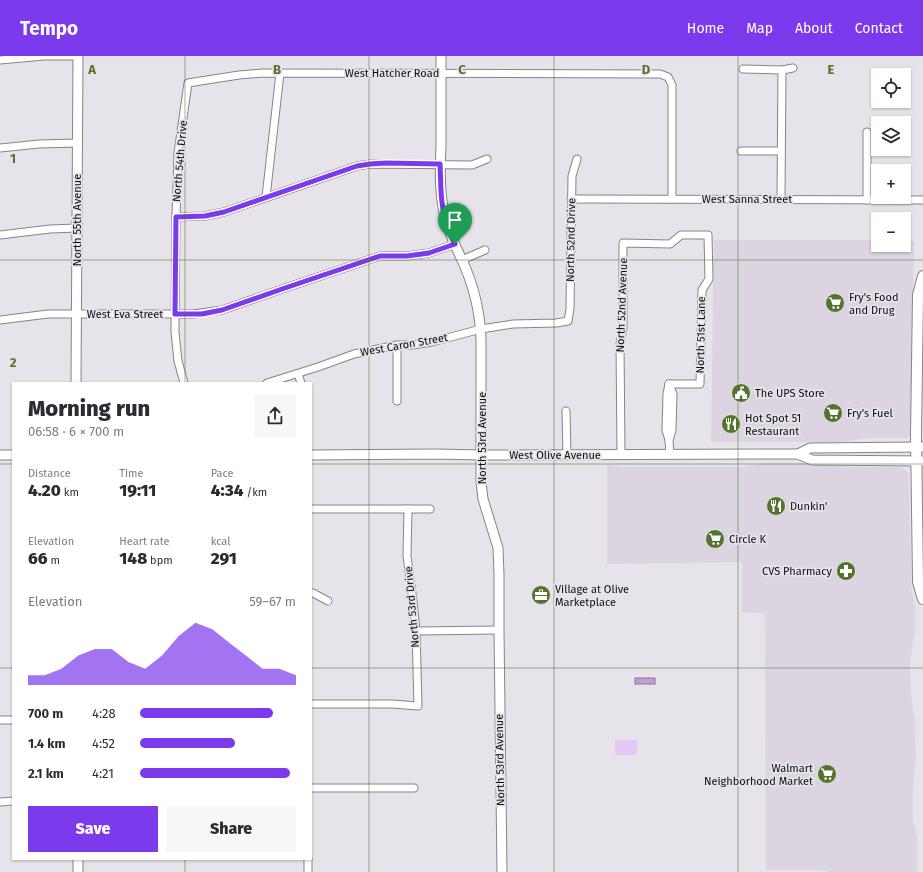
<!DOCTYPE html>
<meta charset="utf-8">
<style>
body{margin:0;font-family:"Fira Sans",sans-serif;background:#f7f7f7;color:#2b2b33;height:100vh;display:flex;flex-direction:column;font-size:15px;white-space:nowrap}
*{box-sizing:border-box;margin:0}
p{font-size:13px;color:#7c7c81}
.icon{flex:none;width:22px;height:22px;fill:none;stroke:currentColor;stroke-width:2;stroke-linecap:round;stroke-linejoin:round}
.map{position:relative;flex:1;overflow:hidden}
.side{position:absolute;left:12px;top:326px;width:300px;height:478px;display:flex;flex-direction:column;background:#fff;border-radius:0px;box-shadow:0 1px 3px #0004}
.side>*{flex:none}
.tools{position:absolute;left:871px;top:12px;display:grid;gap:8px}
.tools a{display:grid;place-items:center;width:40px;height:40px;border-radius:0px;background:#fff;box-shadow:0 1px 3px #0004;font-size:20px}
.pin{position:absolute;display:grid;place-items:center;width:34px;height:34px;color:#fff;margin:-41px -17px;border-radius:50% 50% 50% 0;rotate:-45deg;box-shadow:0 0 4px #0007}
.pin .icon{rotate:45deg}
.round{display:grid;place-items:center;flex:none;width:42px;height:42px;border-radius:0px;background:#f7f7f7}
.overview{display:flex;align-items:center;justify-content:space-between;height:68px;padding:0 16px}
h1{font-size:22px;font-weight:800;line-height:30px}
.figures{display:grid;grid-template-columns:repeat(3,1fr);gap:6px;height:68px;padding:4px 16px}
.figures div{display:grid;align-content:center}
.figures b{font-size:17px;font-weight:800}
.figures small{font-size:11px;font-weight:400}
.figures p{font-size:11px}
.chart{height:112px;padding:8px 16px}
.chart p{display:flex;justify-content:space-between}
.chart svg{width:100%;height:72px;margin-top:4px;fill:#7c3aed;opacity:.7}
.cta{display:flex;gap:8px;margin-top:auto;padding:8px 16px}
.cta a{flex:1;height:46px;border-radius:0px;background:#7c3aed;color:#fff;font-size:16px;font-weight:800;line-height:46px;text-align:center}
.cta a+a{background:#f7f7f7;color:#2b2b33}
ul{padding:0 16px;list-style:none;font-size:13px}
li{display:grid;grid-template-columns:64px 48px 1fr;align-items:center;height:30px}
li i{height:10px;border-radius:5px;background:#7c3aed}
header{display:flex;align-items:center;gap:24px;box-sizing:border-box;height:56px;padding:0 20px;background:#7c3aed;color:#fff}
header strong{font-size:19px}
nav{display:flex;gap:22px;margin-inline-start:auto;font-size:14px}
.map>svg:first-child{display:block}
.built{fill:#dcd4e1}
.green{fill:#e6c8f6}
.water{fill:#c19fd3;stroke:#8b7398}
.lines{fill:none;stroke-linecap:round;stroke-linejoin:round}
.street-casing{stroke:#878389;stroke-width:9}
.secondary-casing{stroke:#878389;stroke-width:11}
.primary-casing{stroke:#878389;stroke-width:12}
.street{stroke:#fff;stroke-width:7}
.secondary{stroke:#fff;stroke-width:9}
.primary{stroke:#fff;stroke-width:10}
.route-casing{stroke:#fff;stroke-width:8}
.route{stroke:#7c3aed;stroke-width:5}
.grid{fill:none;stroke:#52742c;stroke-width:1;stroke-opacity:0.55}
.labels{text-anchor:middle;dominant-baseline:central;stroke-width:3.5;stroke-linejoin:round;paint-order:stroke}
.street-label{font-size:11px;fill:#0e0d0f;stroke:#e7e3ea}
.poi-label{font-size:11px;fill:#0e0d0f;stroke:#e7e3ea;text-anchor:start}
.grid-label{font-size:13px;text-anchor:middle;font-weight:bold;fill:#52742c;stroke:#e7e3ea;stroke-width:3.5;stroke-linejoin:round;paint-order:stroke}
</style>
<header>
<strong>Tempo</strong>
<nav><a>Home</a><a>Map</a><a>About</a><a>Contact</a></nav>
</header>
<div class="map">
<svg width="923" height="816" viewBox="0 0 923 816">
<rect width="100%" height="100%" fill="#e7e3ea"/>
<g class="built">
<polygon points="714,184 878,184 878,189 904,189 904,185 914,185 912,377 908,382 866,382 843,386 711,386"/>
<polygon points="766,407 818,407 846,411 897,411 903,412 907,415 909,422 911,529 915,553 915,574 910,606 911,639 915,666 916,701 913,731 913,766 917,779 917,816 831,816 821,814 766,814 765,557 742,556 742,506 607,508 607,409 621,411 741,411"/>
</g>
<rect class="green" x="615" y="684" width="22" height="15"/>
<rect class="water" x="635" y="622" width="20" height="6"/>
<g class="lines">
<g class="street-casing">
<g id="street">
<polyline points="0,4 44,0 78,0"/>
<polyline points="743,13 782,14 793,12"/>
<polyline points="0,92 39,88 78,87"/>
<polyline points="741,95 781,95"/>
<polyline points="266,141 280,17"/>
<polyline points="571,143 923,144"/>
<polyline points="781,143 782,14"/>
<polyline points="867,144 867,76"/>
<polyline points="176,161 205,160 224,156 334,118 357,110 370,108 472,109 487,103"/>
<polyline points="0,179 50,173 77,172"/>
<polyline points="462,204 485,194"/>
<polyline points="0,264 48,258 193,258 222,254 285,232 380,200 407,200 429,197 455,188"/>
<polyline points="298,318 301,327"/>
<polyline points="184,327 178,305 175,276 176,161 178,97 188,27 239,19 263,17 660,18 668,21 672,29 672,143"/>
<polyline points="267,327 318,311 354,298 397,289 412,289 432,286 481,273 513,268 556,267 568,265 570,253 572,120 577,103"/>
<polyline points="669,328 667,338 666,374 669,384 670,399"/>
<polyline points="669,328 673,338 672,374 669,384"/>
<polyline points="397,345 397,289"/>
<polyline points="566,355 567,399"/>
<polyline points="621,398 620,288 623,272 623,187 670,188 681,179 708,179 709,223 702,234 700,328 669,328"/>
<polyline points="311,453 430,453"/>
<polyline points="311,537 313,537 328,545"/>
<polyline points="416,575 499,574"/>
<polyline points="311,648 392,648 418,650 416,575 413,545 407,500 408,453"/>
<polyline points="0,664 13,664"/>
<polyline points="311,732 414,732"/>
<polyline points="0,746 13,745"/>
<polyline points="308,816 308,803"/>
</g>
</g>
<g class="secondary-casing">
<g id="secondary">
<path d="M441,0C441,30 441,59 441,89C440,114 439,140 446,164C449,178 456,191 462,204C474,230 480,255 481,283V426L483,443L498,492L499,519V574L502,816"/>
<polyline points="76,327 78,0"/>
<polyline points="798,398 810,392 923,391"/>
<polyline points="0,399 13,399"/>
<polyline points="311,399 436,398 481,399 798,398 812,404 923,405"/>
<polyline points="78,816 78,803"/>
</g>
</g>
<g class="primary-casing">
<polyline id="primary" points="923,220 918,239 916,379 918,526 923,543"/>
</g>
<use href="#street" class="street"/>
<use href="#secondary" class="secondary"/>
<use href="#primary" class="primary"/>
</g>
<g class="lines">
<g class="route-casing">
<path id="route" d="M386,107L440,108C441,127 440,147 446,165C448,173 451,181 455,188L429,197L407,200H380L285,232L222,254L202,258H175L176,161L205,160L224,156L357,110L370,108Z"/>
</g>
<use href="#route" class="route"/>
</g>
<path class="grid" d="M185,0V327M369,0V816M554,0V816M738,0V816M0,204H923M0,408H13M311,408H923M0,612H13M311,612H923M185,803V816"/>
<defs>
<g id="supermarket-disc" transform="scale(1)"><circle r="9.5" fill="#52742c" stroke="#e7e3ea"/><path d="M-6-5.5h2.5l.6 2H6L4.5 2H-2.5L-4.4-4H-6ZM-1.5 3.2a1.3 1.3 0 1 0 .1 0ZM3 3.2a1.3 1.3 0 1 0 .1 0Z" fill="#fff"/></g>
<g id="civic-disc" transform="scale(1)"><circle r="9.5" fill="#52742c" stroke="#e7e3ea"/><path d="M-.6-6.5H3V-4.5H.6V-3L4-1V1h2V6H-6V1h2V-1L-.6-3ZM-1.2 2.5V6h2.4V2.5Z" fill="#fff"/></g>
<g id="restaurant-disc" transform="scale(1)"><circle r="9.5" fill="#52742c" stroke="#e7e3ea"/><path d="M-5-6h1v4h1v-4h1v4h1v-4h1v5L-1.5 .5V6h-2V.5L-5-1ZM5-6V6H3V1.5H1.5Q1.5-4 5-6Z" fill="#fff"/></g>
<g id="pharmacy-disc" transform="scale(1)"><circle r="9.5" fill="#52742c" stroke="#e7e3ea"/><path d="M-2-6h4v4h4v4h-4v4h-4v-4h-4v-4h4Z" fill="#fff"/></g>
<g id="office-disc" transform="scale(1)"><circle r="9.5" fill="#52742c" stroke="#e7e3ea"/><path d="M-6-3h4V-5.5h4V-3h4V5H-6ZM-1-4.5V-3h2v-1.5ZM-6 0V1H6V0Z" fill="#fff"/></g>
</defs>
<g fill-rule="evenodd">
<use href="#supermarket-disc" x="835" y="247"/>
<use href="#civic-disc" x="741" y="337"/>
<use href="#supermarket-disc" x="833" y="357"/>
<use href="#restaurant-disc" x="731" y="368"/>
<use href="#restaurant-disc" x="776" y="450"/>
<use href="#supermarket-disc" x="715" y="483"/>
<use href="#pharmacy-disc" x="846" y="515"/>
<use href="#office-disc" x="541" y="539"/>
<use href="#supermarket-disc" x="827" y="718"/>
</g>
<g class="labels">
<g class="street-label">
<text x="392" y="17">West Hatcher Road</text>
<text transform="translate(180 105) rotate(-85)">North 54th Drive</text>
<text x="747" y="143">West Sanna Street</text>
<text transform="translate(77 164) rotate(-90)">North 55th Avenue</text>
<text transform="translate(571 184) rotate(-89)">North 52nd Drive</text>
<text transform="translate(622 249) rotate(-88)">North 52nd Avenue</text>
<text x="125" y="258">West Eva Street</text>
<text transform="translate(701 279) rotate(-89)">North 51st Lane</text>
<text transform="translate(404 289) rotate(-10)">West Caron Street</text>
<text transform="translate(482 382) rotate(-90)">North 53rd Avenue</text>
<text x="555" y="399">West Olive Avenue</text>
<text transform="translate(412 551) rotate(-95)">North 53rd Drive</text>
<text transform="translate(500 704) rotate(-91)">North 53rd Avenue</text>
</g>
<g class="poi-label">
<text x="849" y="241">Fry's Food<tspan x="849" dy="13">and Drug</tspan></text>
<text x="755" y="337">The UPS Store</text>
<text x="847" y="357">Fry's Fuel</text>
<text x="745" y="362">Hot Spot 51<tspan x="745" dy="13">Restaurant</tspan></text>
<text x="790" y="450">Dunkin'</text>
<text x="729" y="483">Circle K</text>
<text x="832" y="515" text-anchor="end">CVS Pharmacy</text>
<text x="555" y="533">Village at Olive<tspan x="555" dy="13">Marketplace</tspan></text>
<text x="813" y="712" text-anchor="end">Walmart<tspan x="813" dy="13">Neighborhood Market</tspan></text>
</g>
</g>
<g class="grid-label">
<text x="92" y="18">A</text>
<text x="277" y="18">B</text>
<text x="462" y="18">C</text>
<text x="646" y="18">D</text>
<text x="831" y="18">E</text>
<text x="13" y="107">1</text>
<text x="13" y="311">2</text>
</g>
</svg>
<div class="tools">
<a><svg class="icon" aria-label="locate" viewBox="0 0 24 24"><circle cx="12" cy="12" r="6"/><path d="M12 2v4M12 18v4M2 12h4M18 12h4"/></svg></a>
<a><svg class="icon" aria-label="layers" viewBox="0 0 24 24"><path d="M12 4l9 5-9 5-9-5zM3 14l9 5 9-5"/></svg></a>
<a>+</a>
<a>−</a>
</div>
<div class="pin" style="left:455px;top:188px;background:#1e9e55"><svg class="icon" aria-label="arrive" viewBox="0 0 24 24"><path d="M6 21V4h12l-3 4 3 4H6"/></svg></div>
<section class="side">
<div class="overview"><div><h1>Morning run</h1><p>06:58 · 6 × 700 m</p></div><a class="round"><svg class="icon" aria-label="share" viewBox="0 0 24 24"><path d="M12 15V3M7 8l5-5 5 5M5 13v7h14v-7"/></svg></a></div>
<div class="figures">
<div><p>Distance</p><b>4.20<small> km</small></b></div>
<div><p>Time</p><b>19:11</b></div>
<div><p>Pace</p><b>4:34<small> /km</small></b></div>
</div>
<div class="figures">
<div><p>Elevation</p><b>66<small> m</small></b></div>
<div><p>Heart rate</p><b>148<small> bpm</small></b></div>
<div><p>kcal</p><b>291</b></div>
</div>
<div class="chart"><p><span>Elevation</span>59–67 m</p>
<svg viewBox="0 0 160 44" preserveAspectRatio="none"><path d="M0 44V38L10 38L20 34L30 26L40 22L50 22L60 30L70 34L80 26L90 14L100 6L110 10L120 18L130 26L140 34L150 34L160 38V44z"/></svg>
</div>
<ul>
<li><b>700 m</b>4:28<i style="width:85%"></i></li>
<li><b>1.4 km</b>4:52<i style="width:61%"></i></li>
<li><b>2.1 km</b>4:21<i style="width:96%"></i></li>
</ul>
<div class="cta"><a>Save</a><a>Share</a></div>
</section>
</div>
